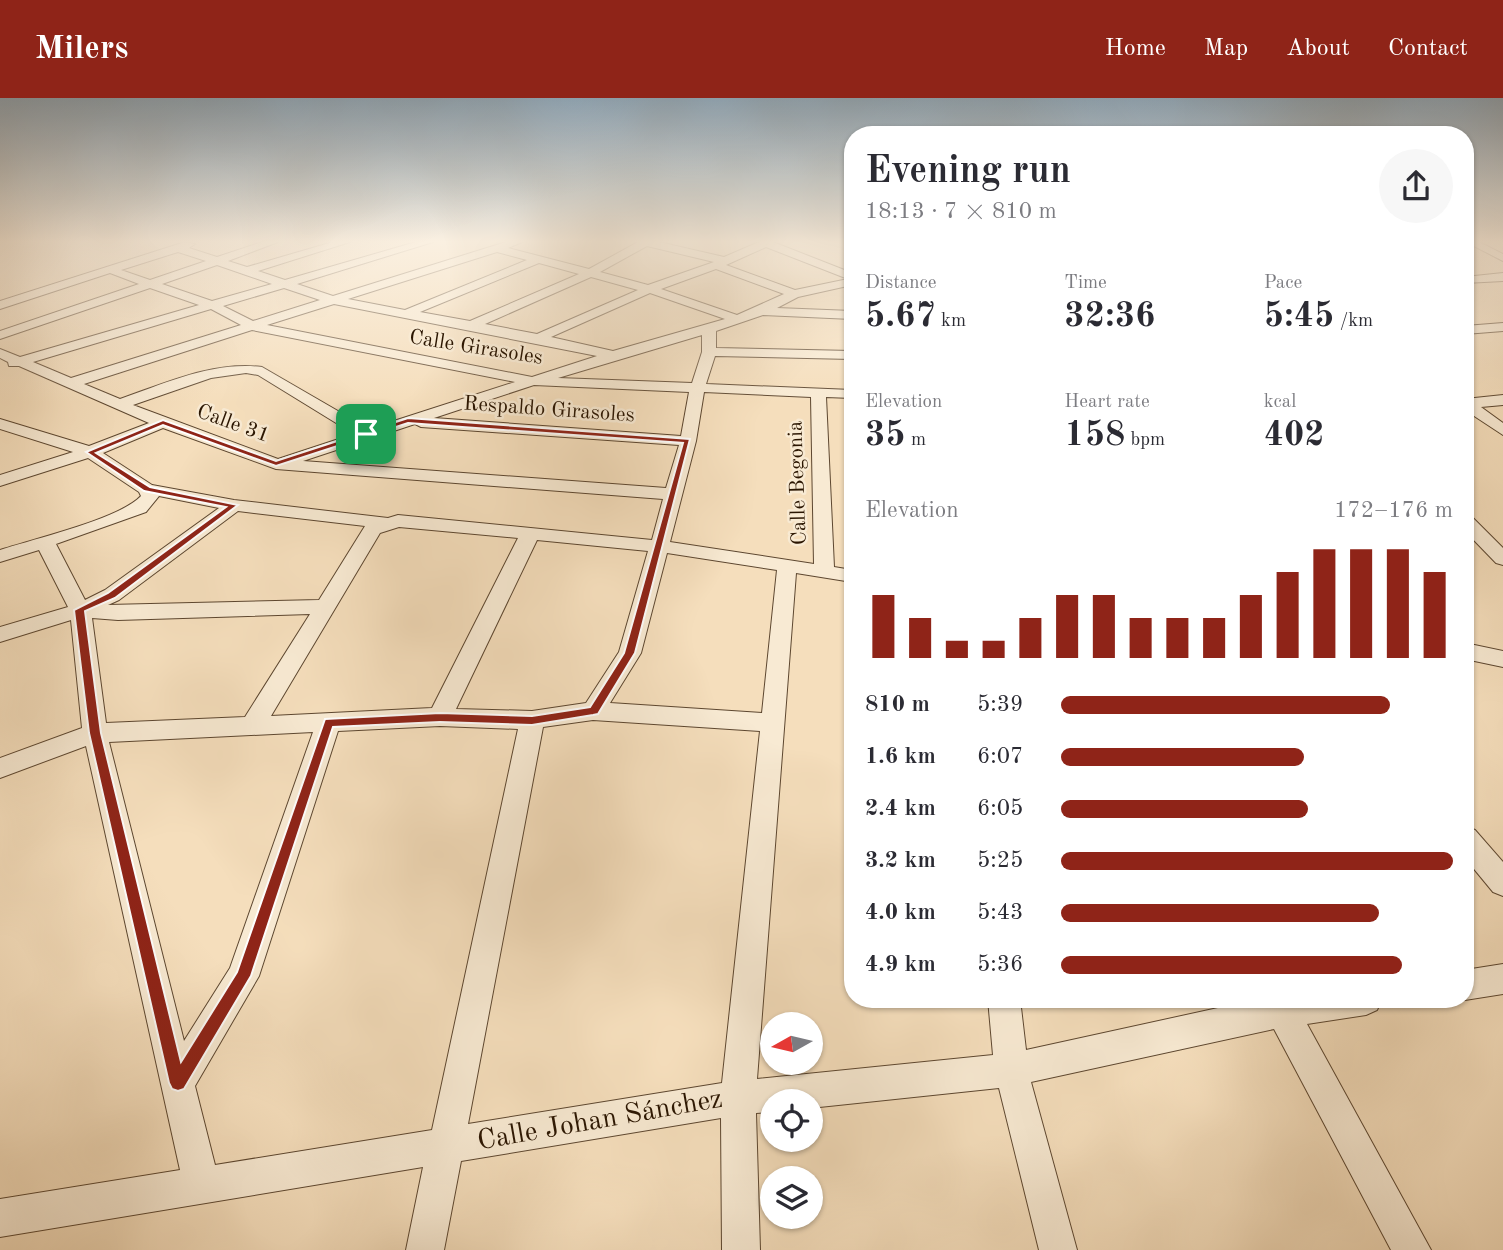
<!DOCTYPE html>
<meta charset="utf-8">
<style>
body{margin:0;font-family:"Old Standard TT",serif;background:#f7f7f7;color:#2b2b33;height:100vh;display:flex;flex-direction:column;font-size:26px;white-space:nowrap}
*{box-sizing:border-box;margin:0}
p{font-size:23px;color:#7c7c81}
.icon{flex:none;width:38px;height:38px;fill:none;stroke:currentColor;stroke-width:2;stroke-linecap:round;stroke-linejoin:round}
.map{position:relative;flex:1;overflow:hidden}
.side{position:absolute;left:844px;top:28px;width:630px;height:882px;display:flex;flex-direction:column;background:#fff;border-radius:28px;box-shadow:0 2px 5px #0004}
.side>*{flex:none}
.needle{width:46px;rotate:262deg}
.tools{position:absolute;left:760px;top:914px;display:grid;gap:14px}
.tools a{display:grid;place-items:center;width:63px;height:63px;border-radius:50%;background:#fff;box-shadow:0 2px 5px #0004;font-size:35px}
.pin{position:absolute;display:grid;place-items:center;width:60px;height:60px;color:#fff;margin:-30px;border-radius:14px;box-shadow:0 4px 10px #0006}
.round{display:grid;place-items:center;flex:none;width:74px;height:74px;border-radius:37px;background:#f7f7f7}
.head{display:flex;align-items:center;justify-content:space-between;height:119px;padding:0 21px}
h1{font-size:38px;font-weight:800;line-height:52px}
.metrics{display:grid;grid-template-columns:repeat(3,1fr);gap:10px;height:119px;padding:7px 21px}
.metrics div{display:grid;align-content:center}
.metrics b{font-size:35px;font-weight:800}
.metrics small{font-size:19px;font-weight:400}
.metrics p{font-size:19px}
.chart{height:196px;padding:14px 21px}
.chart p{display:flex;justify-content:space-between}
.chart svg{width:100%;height:126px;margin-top:7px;stroke:#8f2418;stroke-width:6}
ul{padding:0 21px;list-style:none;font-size:23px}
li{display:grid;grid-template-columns:112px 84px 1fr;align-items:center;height:52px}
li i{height:18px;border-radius:9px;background:#8f2418}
header{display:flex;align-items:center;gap:42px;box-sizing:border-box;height:98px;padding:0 35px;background:#8f2418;color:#fff}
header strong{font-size:33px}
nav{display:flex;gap:38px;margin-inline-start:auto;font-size:24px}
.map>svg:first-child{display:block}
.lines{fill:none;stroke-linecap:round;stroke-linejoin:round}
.street-casing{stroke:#5d4730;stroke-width:2}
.street{fill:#f8ead3;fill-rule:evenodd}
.route{fill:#8f2418;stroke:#fff;stroke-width:2;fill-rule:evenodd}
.labels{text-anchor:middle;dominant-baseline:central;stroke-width:5;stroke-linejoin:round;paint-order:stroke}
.far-street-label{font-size:21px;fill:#2a1501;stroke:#f8ead3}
.near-street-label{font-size:28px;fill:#2a1501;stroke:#f8ead3}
</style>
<header>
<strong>Milers</strong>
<nav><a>Home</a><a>Map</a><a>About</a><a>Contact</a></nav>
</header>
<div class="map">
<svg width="1503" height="1152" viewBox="0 0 1503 1152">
<rect width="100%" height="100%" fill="#f5debc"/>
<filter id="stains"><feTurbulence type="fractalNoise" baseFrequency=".00286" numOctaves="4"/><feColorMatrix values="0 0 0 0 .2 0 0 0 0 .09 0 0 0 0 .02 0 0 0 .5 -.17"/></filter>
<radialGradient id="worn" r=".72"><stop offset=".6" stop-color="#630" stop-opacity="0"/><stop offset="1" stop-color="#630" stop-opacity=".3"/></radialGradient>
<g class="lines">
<g class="street-casing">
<g id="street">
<path d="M185,144L195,146L189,150L217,159L262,144H278L228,163L247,169L333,144H350L258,173L285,182L416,144H433L297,186L333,198L506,144H522L508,150L589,171L638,144H659L724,159L759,144H773L852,175V187L798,199L777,210L852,213V221L763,217L716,233V250L852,253V261L715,258L706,286L852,292V300L826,299L834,469L852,472V484L796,475L757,981L993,957L988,901H1020L1026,952L1259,901H1382L1377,912L1366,917L1307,926L1431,1152H1391L1274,931L1031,984L1077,1152H1039L999,990L810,1010V1003H772V1014L756,1015L760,1152H722L721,1020L461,1063L444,1152H406L423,1069L0,1139V1101L180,1072L86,648L0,680V660L82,630L71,522L0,544V529L68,509L39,452L0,464V452C33,441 120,421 141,398L139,394L88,360L0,388V377L73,354L0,331V321L89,348L149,325L19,268H9L8,264L0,260V251L20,259L199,207L150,190L0,241V233L139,186L110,175L0,211V203ZM647,148L714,164L648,187L600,174ZM766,149L848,181L795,192L726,167ZM178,154L206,163L150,182L121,172ZM497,154L527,162L405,212L348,201ZM539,165L579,176L470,223L420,214ZM217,167L272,186L212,203L162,186ZM716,171L784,196L737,217L661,191ZM591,179L638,192L537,236L485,226ZM284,190L320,202L253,223L223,208ZM650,195L725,221L613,253L551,239ZM334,206L597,258L532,279L267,227ZM211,211L241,227L71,280L33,264ZM252,232L515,284L369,331L262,269C213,263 166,285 120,301L84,286ZM702,237V254L692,285L558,280ZM246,275L258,277L354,336L278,361L133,307L211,280ZM534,287L689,294L681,338L434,320ZM704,294L811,299L814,466L670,444L696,343ZM415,326L421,329L679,347L666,390L303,363ZM163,330L276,371L663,401L652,442L398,417L388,420L234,402L152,387L103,355ZM159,398L219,410L105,492L85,502L56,446L146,414ZM238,413L365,428L319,502L108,507L119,502ZM399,429L518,440L432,610L271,618L380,435ZM537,442L648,453L619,554L586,605L532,613L456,611ZM667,455L777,472L762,615L610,605L641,555ZM310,516L245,619L106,625L92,520L118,522ZM593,622L760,633L722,985L468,1026L543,629ZM440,628L518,631L432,1032L215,1067L195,988L259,878L338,633ZM313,634L230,870L184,943L109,644Z"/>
<polygon points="1466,144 1479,144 1503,156 1503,163"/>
<polygon points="1503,175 1503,183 1465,185 1465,179"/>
<polygon points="1503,225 1503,233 1465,236 1465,228"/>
<polygon points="1503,297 1503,307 1481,309 1503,325 1503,337 1465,312 1465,301"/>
<polygon points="1465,418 1472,419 1503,450 1503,467 1496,465 1465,433"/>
<polygon points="1465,545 1503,553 1503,569 1465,561"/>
<polygon points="1465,728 1475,732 1503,764 1503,798 1493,794 1465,760"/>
<polygon points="1503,866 1503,896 1465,902 1462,901 1465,901 1465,872"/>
</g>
</g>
<use href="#street" class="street"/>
</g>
<linearGradient id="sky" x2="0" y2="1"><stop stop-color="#91aabd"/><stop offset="0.47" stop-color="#faf0e1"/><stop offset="1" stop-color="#faf0e1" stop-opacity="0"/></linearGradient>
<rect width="1503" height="305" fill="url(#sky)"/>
<path class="route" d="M408,320L690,341L635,555L598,616L593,617L532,627L440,624L333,629L251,878L184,991L178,993L172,991L169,985L89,635L74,512L108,495L226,409L144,393L86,354L163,322L276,363ZM408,325L683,345L624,555L590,609L532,618L440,615L325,621L237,874L181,964L101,635L85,513L115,500L238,407L150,389L96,355L163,327L276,368Z"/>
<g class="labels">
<g class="far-street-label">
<text transform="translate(476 250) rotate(9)">Calle Girasoles</text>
<text transform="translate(549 312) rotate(4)">Respaldo Girasoles</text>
<text transform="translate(233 326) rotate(20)">Calle 31</text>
<text transform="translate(798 385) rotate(-92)">Calle Begonia</text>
</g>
<g class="near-street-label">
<text transform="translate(600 1023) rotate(-10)">Calle Johan Sánchez</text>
</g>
</g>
<rect width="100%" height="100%" filter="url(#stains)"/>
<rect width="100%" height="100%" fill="url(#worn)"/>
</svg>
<div class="tools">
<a><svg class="needle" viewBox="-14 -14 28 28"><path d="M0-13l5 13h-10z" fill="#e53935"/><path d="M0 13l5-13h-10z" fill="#7c7c81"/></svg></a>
<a><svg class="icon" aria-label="locate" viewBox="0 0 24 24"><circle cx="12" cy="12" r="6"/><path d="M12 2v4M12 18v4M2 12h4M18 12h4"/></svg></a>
<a><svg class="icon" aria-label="layers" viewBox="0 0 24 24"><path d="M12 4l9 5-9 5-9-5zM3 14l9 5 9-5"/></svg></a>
</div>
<div class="pin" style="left:366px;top:336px;background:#1e9e55"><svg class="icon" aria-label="arrive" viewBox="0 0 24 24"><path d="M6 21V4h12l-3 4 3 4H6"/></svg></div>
<section class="side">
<div class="head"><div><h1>Evening run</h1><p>18:13 · 7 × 810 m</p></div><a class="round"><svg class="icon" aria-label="share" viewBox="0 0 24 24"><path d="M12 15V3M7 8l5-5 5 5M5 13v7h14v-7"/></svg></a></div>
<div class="metrics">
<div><p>Distance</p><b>5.67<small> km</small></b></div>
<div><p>Time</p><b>32:36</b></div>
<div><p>Pace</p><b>5:45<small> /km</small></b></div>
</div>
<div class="metrics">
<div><p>Elevation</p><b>35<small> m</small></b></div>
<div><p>Heart rate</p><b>158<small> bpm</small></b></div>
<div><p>kcal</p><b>402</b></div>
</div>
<div class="chart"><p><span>Elevation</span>172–176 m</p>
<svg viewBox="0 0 160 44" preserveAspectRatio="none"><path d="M5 44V22M15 44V30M25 44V38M35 44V38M45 44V30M55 44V22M65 44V22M75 44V30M85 44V30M95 44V30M105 44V22M115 44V14M125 44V6M135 44V6M145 44V6M155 44V14"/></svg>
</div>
<ul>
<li><b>810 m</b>5:39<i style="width:84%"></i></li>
<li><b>1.6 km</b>6:07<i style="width:62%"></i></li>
<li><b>2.4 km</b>6:05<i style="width:63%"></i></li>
<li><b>3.2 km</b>5:25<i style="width:100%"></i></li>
<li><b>4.0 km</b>5:43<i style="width:81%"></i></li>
<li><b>4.9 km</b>5:36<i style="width:87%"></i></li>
</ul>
</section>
</div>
